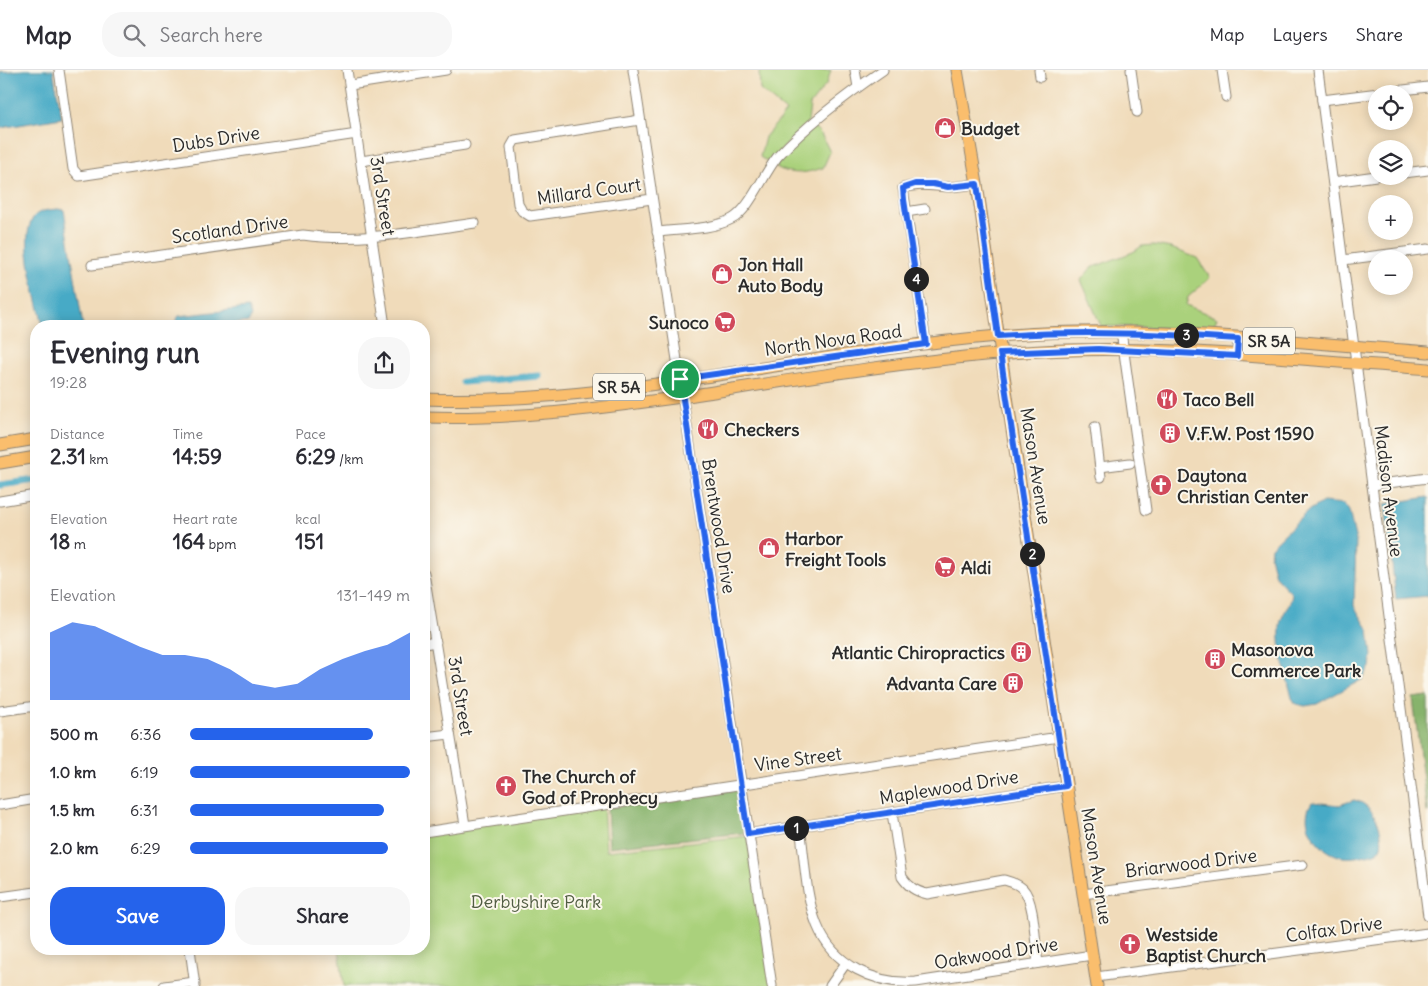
<!DOCTYPE html>
<meta charset="utf-8">
<style>
body{margin:0;font-family:Delius,sans-serif;background:#f7f7f7;color:#2b2b33;height:100vh;display:flex;flex-direction:column;font-size:19px;white-space:nowrap}
*{box-sizing:border-box;margin:0}
p{font-size:16px;color:#7c7c81}
.icon{flex:none;width:28px;height:28px;fill:none;stroke:currentColor;stroke-width:2;stroke-linecap:round;stroke-linejoin:round}
.map{position:relative;flex:1;overflow:hidden}
.drawer{position:absolute;left:30px;top:250px;width:400px;height:635px;display:flex;flex-direction:column;background:#fff;border-radius:20px;box-shadow:0 2px 12px #0003}
.drawer>*{flex:none}
.buttons{position:absolute;left:1368px;top:15px;display:grid;gap:10px}
.buttons a{display:grid;place-items:center;width:45px;height:45px;border-radius:50%;background:#fff;box-shadow:0 2px 12px #0003;font-size:25px}
.pin{position:absolute;display:grid;place-items:center;width:42px;height:42px;color:#fff;margin:-21px;border:2px solid #fff;border-radius:50%;box-shadow:0 1px 5px #0007}
.km{position:absolute;width:25px;height:25px;margin:-12px;border-radius:50%;background:#222;color:#fff;font-size:14px;line-height:25px;text-align:center}
.round{display:grid;place-items:center;flex:none;width:52px;height:52px;border-radius:20px;background:#f7f7f7}
.headline{display:flex;align-items:center;justify-content:space-between;height:85px;padding:0 20px}
h1{font-size:28px;font-weight:800;line-height:38px}
.metrics{display:grid;grid-template-columns:repeat(3,1fr);gap:8px;height:85px;padding:5px 20px}
.metrics div{display:grid;align-content:center}
.metrics b{font-size:21px;font-weight:800}
.metrics small{font-size:14px;font-weight:400}
.metrics p{font-size:14px}
.chart{height:140px;padding:10px 20px}
.chart p{display:flex;justify-content:space-between}
.chart svg{width:100%;height:90px;margin-top:5px;fill:#2563eb;opacity:.7}
.action{display:flex;gap:10px;margin-top:auto;padding:10px 20px}
.action a{flex:1;height:58px;border-radius:20px;background:#2563eb;color:#fff;font-size:20px;font-weight:800;line-height:58px;text-align:center}
.action a+a{background:#f7f7f7;color:#2b2b33}
ul{padding:0 20px;list-style:none;font-size:16px}
li{display:grid;grid-template-columns:80px 60px 1fr;align-items:center;height:38px}
li i{height:12px;border-radius:6px;background:#2563eb}
header{display:flex;align-items:center;gap:30px;box-sizing:border-box;height:70px;padding:0 25px;background:#fff;border-bottom:1px solid #e1e1e2}
header strong{font-size:24px}
nav{display:flex;gap:28px;margin-inline-start:auto;font-size:18px}
.search{width:350px;height:45px;background:#f7f7f7;display:flex;align-items:center;gap:12px;box-sizing:border-box;padding:0 18px;border-radius:20px;color:#7c7c81;font-size:19px}
.map>svg:first-child{display:block}
.green{fill:#aad17c;stroke:#6a7e54}
.forest{fill:#87b36c;stroke:#596f4c}
.water{fill:#47aac6;stroke:#396a78}
.lines{fill:none;stroke-linecap:round;stroke-linejoin:round}
.canal{stroke:#47aac6;stroke-width:7}
.minor-casing{stroke:#8e8372;stroke-width:11}
.major-casing{stroke:#8e8372;stroke-width:13}
.minor{stroke:#fff;stroke-width:9}
.major{stroke:#fabe6d;stroke-width:11}
.route-casing{stroke:#fff;stroke-width:10}
.route{stroke:#2563eb;stroke-width:6}
.labels{text-anchor:middle;dominant-baseline:central;stroke-width:4;stroke-linejoin:round;paint-order:stroke}
.shield{fill:#fbf7ec;stroke:#696865;stroke-width:1}
.shield-label{font-size:16px;font-weight:bold;fill:#2b2b2b}
.poi-label{font-size:18px;font-weight:bold;fill:#2b2b2b;stroke:#fbf7ec;text-anchor:start}
.street-label{font-size:18px;fill:#2b2b2b;stroke:#fbf7ec}
.park-label{font-size:18px;fill:#515d43;stroke:#fbf7ec}
</style>
<header>
<strong>Map</strong>
<div class="search"><svg class="icon" aria-label="search" viewBox="0 0 24 24"><circle cx="10" cy="10" r="6"/><path d="M15 15l6 6"/></svg>Search here</div>
<nav><a>Map</a><a>Layers</a><a>Share</a></nav>
</header>
<div class="map">
<svg width="1428" height="916" viewBox="0 0 1428 916">
<rect width="100%" height="100%" fill="#fbf7ec"/>
<filter id="ink" filterUnits="userSpaceOnUse"><feTurbulence type="fractalNoise" baseFrequency=".02" numOctaves="2"/><feDisplacementMap in="SourceGraphic" scale="10" xChannelSelector="R" yChannelSelector="G"/><feConvolveMatrix kernelMatrix="1 2 1 2 8 2 1 2 1" color-interpolation-filters="sRGB"/></filter>
<filter id="wash" filterUnits="userSpaceOnUse"><feTurbulence type="fractalNoise" baseFrequency=".0096" numOctaves="4" result="noise"/><feDisplacementMap in="SourceGraphic" scale="20" xChannelSelector="R" yChannelSelector="G"/><feGaussianBlur stdDeviation="1.12" result="paint"/><feColorMatrix in="noise" values="0 0 0 0 0 0 0 0 0 0 0 0 0 0 0 0 0 1.4 0 .05"/><feComposite in="paint" operator="in"/></filter>
<g filter="url(#wash)">
<rect width="100%" height="100%" fill="#f0dbba"/>
<g class="green">
<polygon points="759,0 831,0 827,13 810,35 808,52 769,93 760,87 765,67 786,42 760,20"/>
<path d="M814,57L821,64L830,82L823,98C806,103 792,106 776,97L781,88Z"/>
<polygon points="1154,175 1171,178 1197,188 1210,208 1188,227 1186,235 1217,248 1212,259 1101,256 1081,210 1091,198 1133,182 1142,176"/>
<polygon points="603,735 606,781 748,766 772,916 344,916 339,879 424,879 424,762"/>
</g>
<g class="forest">
<polygon points="1428,626 1428,742 1427,742 1413,628"/>
<polygon points="738,719 744,763 609,777 607,738"/>
</g>
<g class="water">
<polygon points="24,0 53,0 62,48 0,58 0,2"/>
<path d="M58,139L64,140L83,256H43C38,231 18,170 33,148C38,140 49,140 58,139Z"/>
<polygon points="248,238 251,246 249,252 217,256 177,256 176,249 179,246"/>
<polygon points="1428,427 1428,526 1396,529 1385,434"/>
<path d="M1323,432L1344,434L1349,441L1356,471L1354,536L1369,560L1372,586L1370,597L1363,609L1317,634L1305,636L1296,634L1292,628C1287,606 1278,580 1280,557C1280,545 1291,536 1292,524L1275,506L1270,485L1271,477L1309,440Z"/>
<path d="M1354,730C1365,732 1374,742 1378,753C1380,759 1383,769 1381,776C1379,783 1372,784 1366,785C1358,787 1350,788 1343,787C1319,783 1297,753 1312,732L1339,735Z"/>
</g>
<g class="lines">
<g class="canal">
<polyline points="463,312 539,306"/>
<polyline points="0,415 36,410"/>
</g>
</g>
</g>
<g filter="url(#ink)">
<g class="lines">
<g class="minor-casing">
<g id="minor">
<polyline points="59,0 73,99 79,106 357,64"/>
<polyline points="347,0 385,256"/>
<polyline points="633,0 772,916"/>
<polyline points="855,0 858,17"/>
<polyline points="1039,0 1040,7"/>
<polyline points="1131,0 1137,42"/>
<polyline points="1222,0 1226,27"/>
<polyline points="1318,0 1428,846"/>
<polyline points="350,15 446,0"/>
<polyline points="1322,30 1428,17"/>
<polyline points="640,50 515,70 511,77 518,134 522,141 530,146 652,129"/>
<polyline points="361,91 465,75"/>
<polyline points="1404,103 1428,100"/>
<polyline points="1333,112 1376,106"/>
<polyline points="906,142 925,139"/>
<path d="M657,162C681,159 711,160 732,149C750,140 765,100 779,85C810,52 846,25 883,0"/>
<polyline points="1343,190 1428,179"/>
<path d="M92,195L303,165C361,173 418,161 475,153"/>
<polyline points="1121,261 1146,440"/>
<path d="M926,274L903,118C920,113 931,116 948,117C957,117 967,115 977,114"/>
<polyline points="1237,285 1238,269"/>
<polyline points="1095,357 1101,407"/>
<polyline points="1100,397 1130,393"/>
<polyline points="1372,415 1428,408"/>
<polyline points="0,431 36,425"/>
<polyline points="424,503 465,755"/>
<polyline points="424,574 436,572"/>
<polyline points="0,641 36,636"/>
<polyline points="424,667 450,664"/>
<polyline points="0,735 36,729"/>
<path d="M892,743L902,807C909,817 915,821 927,824L1004,810C1011,812 1017,813 1023,819C1035,831 1035,875 1038,893"/>
<path d="M800,757C805,789 805,825 817,855C833,895 875,915 916,912L1092,885"/>
<polyline points="424,762 1059,667"/>
<polyline points="748,764 1066,716"/>
<polyline points="1083,824 1303,795"/>
<polyline points="0,827 36,822"/>
<polyline points="190,879 195,916"/>
<polyline points="1096,907 1428,863"/>
<polyline points="164,916 195,912"/>
<polyline points="830,916 846,893"/>
</g>
</g>
<g class="major-casing">
<g id="major">
<polyline points="957,0 977,114 1008,333 1097,916"/>
<path d="M424,329C617,336 806,282 998,266C1141,253 1285,272 1428,282"/>
<path d="M424,347C511,350 595,339 681,327C786,311 892,293 998,284C1140,271 1286,289 1428,299"/>
<polyline points="0,375 36,369"/>
<polyline points="0,393 36,387"/>
</g>
</g>
<use href="#minor" class="minor"/>
<use href="#major" class="major"/>
</g>
</g>
<g class="lines" filter="url(#ink)">
<g class="route-casing">
<path id="route" d="M915,114H933L948,117L977,114L998,266C1078,260 1157,263 1238,269L1237,286L1098,279L1000,283L1066,716L748,764L680,309L926,274L904,130L903,118Z"/>
</g>
<use href="#route" class="route"/>
</g>
<defs>
<g id="shop-disc" transform="scale(1.125)"><circle r="9.5" fill="#d1495b" stroke="#fbf7ec"/><path d="M-5-2.5h2.3a2.7 3.5 0 0 1 5.4 0H5L5.5 6h-11ZM-1.5-2.5h3a1.5 2.3 0 0 0-3 0Z" fill="#fff"/></g>
<g id="supermarket-disc" transform="scale(1.125)"><circle r="9.5" fill="#d1495b" stroke="#fbf7ec"/><path d="M-6-5.5h2.5l.6 2H6L4.5 2H-2.5L-4.4-4H-6ZM-1.5 3.2a1.3 1.3 0 1 0 .1 0ZM3 3.2a1.3 1.3 0 1 0 .1 0Z" fill="#fff"/></g>
<g id="restaurant-disc" transform="scale(1.125)"><circle r="9.5" fill="#d1495b" stroke="#fbf7ec"/><path d="M-5-6h1v4h1v-4h1v4h1v-4h1v5L-1.5 .5V6h-2V.5L-5-1ZM5-6V6H3V1.5H1.5Q1.5-4 5-6Z" fill="#fff"/></g>
<g id="building-disc" transform="scale(1.125)"><circle r="9.5" fill="#d1495b" stroke="#fbf7ec"/><path d="M-4-6H4V6H1V3H-1V6H-4ZM-2.5-4.3h1.7v1.8h-1.7ZM.8-4.3h1.7v1.8H.8ZM-2.5-1h1.7V.8h-1.7ZM.8-1h1.7V.8H.8Z" fill="#fff"/></g>
<g id="church-disc" transform="scale(1.125)"><circle r="9.5" fill="#d1495b" stroke="#fbf7ec"/><path d="M-1.2-6h2.4v3.5h3.3v2.4h-3.3V6h-2.4V-.1h-3.3v-2.4h3.3Z" fill="#fff"/></g>
</defs>
<g fill-rule="evenodd">
<use href="#shop-disc" x="945" y="58"/>
<use href="#shop-disc" x="722" y="204"/>
<use href="#supermarket-disc" x="725" y="252"/>
<use href="#restaurant-disc" x="1167" y="329"/>
<use href="#restaurant-disc" x="708" y="359"/>
<use href="#building-disc" x="1170" y="363"/>
<use href="#church-disc" x="1161" y="415"/>
<use href="#shop-disc" x="769" y="478"/>
<use href="#supermarket-disc" x="945" y="497"/>
<use href="#building-disc" x="1021" y="582"/>
<use href="#building-disc" x="1215" y="589"/>
<use href="#building-disc" x="1013" y="613"/>
<use href="#church-disc" x="506" y="716"/>
<use href="#church-disc" x="1130" y="874"/>
</g>
<g class="labels">
<g class="shield">
<rect x="1243" y="257.5" width="52" height="27" rx="4"/>
<rect x="593" y="303.5" width="52" height="27" rx="4"/>
</g>
<g class="shield-label">
<text x="1269" y="271">SR 5A</text>
<text x="619" y="317">SR 5A</text>
</g>
<g class="poi-label">
<text x="961" y="58">Budget</text>
<text x="738" y="194">Jon Hall<tspan x="738" dy="21">Auto Body</tspan></text>
<text x="709" y="252" text-anchor="end">Sunoco</text>
<text x="1183" y="329">Taco Bell</text>
<text x="724" y="359">Checkers</text>
<text x="1186" y="363">V.F.W. Post 1590</text>
<text x="1177" y="405">Daytona<tspan x="1177" dy="21">Christian Center</tspan></text>
<text x="785" y="468">Harbor<tspan x="785" dy="21">Freight Tools</tspan></text>
<text x="961" y="497">Aldi</text>
<text x="1231" y="579">Masonova<tspan x="1231" dy="21">Commerce Park</tspan></text>
<text x="1005" y="582" text-anchor="end">Atlantic Chiropractics</text>
<text x="997" y="613" text-anchor="end">Advanta Care</text>
<text x="522" y="706">The Church of<tspan x="522" dy="21">God of Prophecy</tspan></text>
<text x="1146" y="864">Westside<tspan x="1146" dy="21">Baptist Church</tspan></text>
</g>
<g class="street-label">
<text transform="translate(216 69) rotate(-9)">Dubs Drive</text>
<text transform="translate(589 121) rotate(-8)">Millard Court</text>
<text transform="translate(383 126) rotate(81)">3rd Street</text>
<text transform="translate(230 159) rotate(-8)">Scotland Drive</text>
<text transform="translate(833 270) rotate(-8)">North Nova Road</text>
<text transform="translate(1036 396) rotate(81)">Mason Avenue</text>
<text transform="translate(1389 421) rotate(83)">Madison Avenue</text>
<text transform="translate(719 456) rotate(81)">Brentwood Drive</text>
<text transform="translate(461 626) rotate(81)">3rd Street</text>
<text transform="translate(798 689) rotate(-8)">Vine Street</text>
<text transform="translate(949 717) rotate(-9)">Maplewood Drive</text>
<text transform="translate(1191 793) rotate(-7)">Briarwood Drive</text>
<text transform="translate(1097 796) rotate(81)">Mason Avenue</text>
<text transform="translate(1334 859) rotate(-8)">Colfax Drive</text>
<text transform="translate(996 883) rotate(-9)">Oakwood Drive</text>
</g>
<g class="park-label">
<text x="536" y="831">Derbyshire Park</text>
</g>
</g>
</svg>
<div class="buttons">
<a><svg class="icon" aria-label="locate" viewBox="0 0 24 24"><circle cx="12" cy="12" r="6"/><path d="M12 2v4M12 18v4M2 12h4M18 12h4"/></svg></a>
<a><svg class="icon" aria-label="layers" viewBox="0 0 24 24"><path d="M12 4l9 5-9 5-9-5zM3 14l9 5 9-5"/></svg></a>
<a>+</a>
<a>−</a>
</div>
<div class="pin" style="left:680px;top:309px;background:#1e9e55"><svg class="icon" aria-label="arrive" viewBox="0 0 24 24"><path d="M6 21V4h12l-3 4 3 4H6"/></svg></div>
<b class="km" style="left:796px;top:758px">1</b>
<b class="km" style="left:1032px;top:484px">2</b>
<b class="km" style="left:1186px;top:265px">3</b>
<b class="km" style="left:916px;top:209px">4</b>
<section class="drawer">
<div class="headline"><div><h1>Evening run</h1><p>19:28</p></div><a class="round"><svg class="icon" aria-label="share" viewBox="0 0 24 24"><path d="M12 15V3M7 8l5-5 5 5M5 13v7h14v-7"/></svg></a></div>
<div class="metrics">
<div><p>Distance</p><b>2.31<small> km</small></b></div>
<div><p>Time</p><b>14:59</b></div>
<div><p>Pace</p><b>6:29<small> /km</small></b></div>
</div>
<div class="metrics">
<div><p>Elevation</p><b>18<small> m</small></b></div>
<div><p>Heart rate</p><b>164<small> bpm</small></b></div>
<div><p>kcal</p><b>151</b></div>
</div>
<div class="chart"><p><span>Elevation</span>131–149 m</p>
<svg viewBox="0 0 160 44" preserveAspectRatio="none"><path d="M0 44V11L10 6L20 8L30 13L40 18L50 22L60 22L70 24L80 29L90 36L100 38L110 36L120 29L130 24L140 20L150 17L160 11V44z"/></svg>
</div>
<ul>
<li><b>500 m</b>6:36<i style="width:83%"></i></li>
<li><b>1.0 km</b>6:19<i style="width:100%"></i></li>
<li><b>1.5 km</b>6:31<i style="width:88%"></i></li>
<li><b>2.0 km</b>6:29<i style="width:90%"></i></li>
</ul>
<div class="action"><a>Save</a><a>Share</a></div>
</section>
</div>
